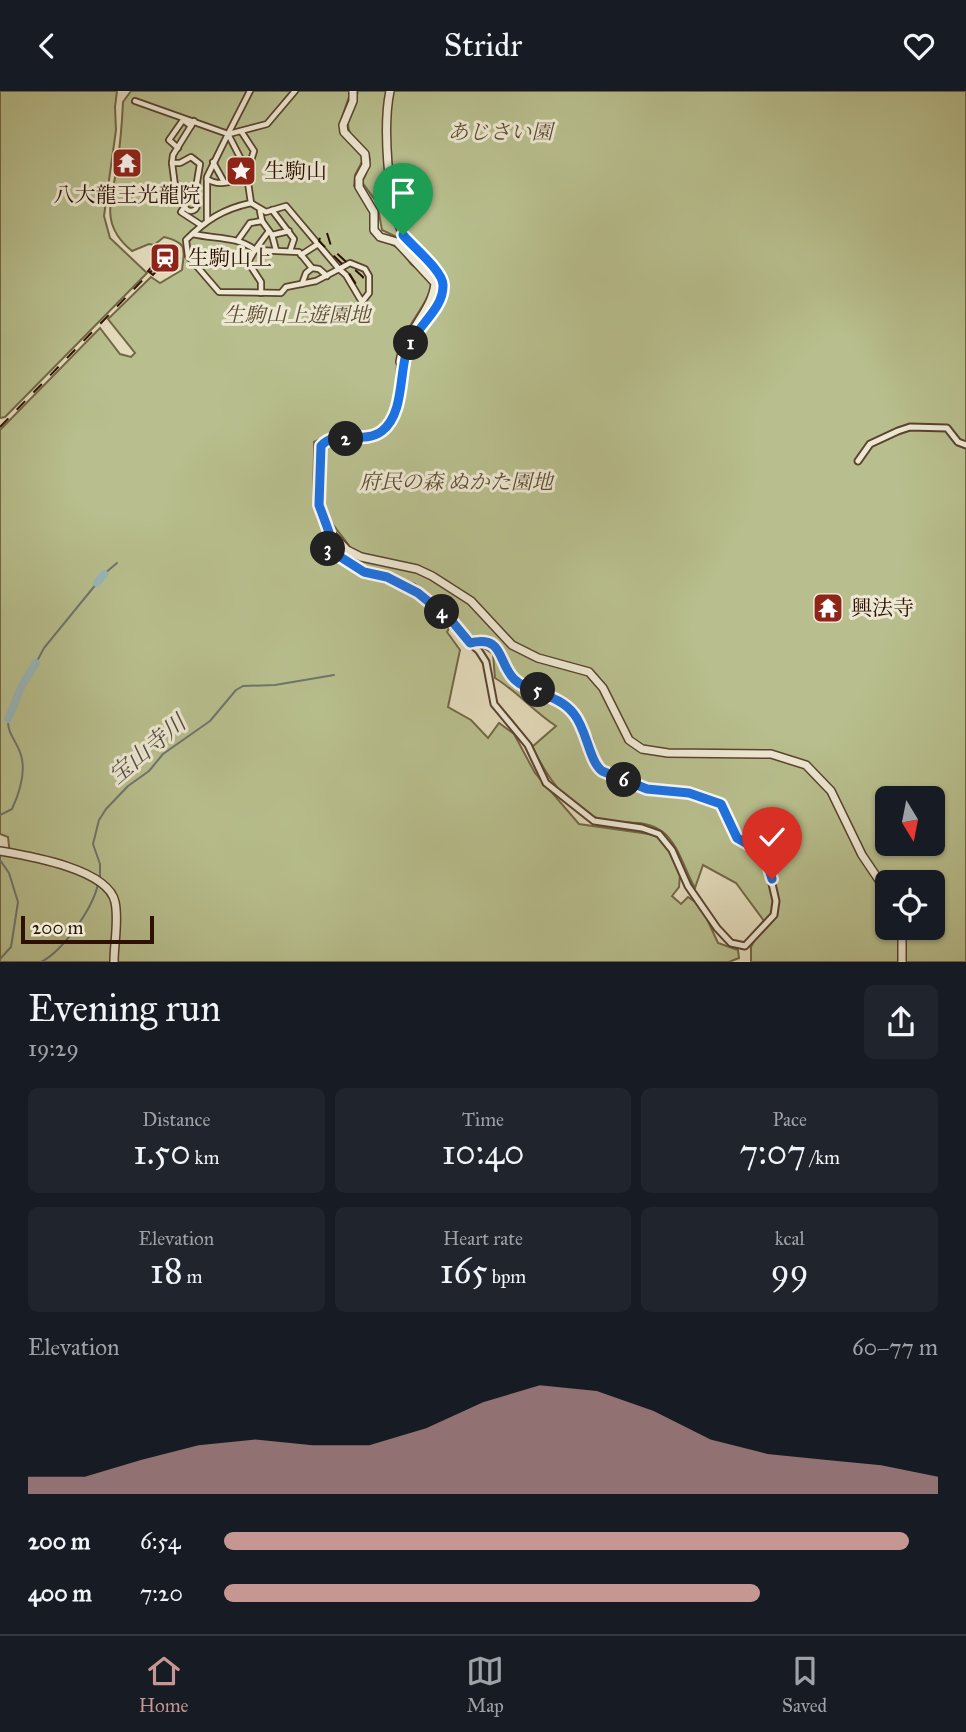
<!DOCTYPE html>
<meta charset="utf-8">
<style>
body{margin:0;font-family:"IM FELL Great Primer","Noto Serif JP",serif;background:#20242c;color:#f1f3f6;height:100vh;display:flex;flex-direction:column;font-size:26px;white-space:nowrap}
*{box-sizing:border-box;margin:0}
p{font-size:23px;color:#9ea1a6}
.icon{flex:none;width:38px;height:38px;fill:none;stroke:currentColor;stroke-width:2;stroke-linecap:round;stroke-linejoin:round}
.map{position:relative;height:871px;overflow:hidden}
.panel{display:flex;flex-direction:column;background:#171b24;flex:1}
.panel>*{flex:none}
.needle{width:46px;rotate:170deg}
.fabs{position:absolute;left:875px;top:695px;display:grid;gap:14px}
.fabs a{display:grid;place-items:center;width:70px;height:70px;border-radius:10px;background:#171b24;box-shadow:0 2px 5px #0004;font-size:35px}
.scale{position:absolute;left:21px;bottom:18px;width:133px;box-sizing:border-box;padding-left:7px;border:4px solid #2e1000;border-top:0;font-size:19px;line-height:24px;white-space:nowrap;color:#2e1000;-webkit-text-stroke:5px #ede8d3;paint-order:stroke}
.pin{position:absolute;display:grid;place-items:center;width:60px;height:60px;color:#fff;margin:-72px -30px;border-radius:50% 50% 50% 0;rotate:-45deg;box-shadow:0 0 7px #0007}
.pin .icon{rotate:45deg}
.km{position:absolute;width:35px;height:35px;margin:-18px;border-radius:50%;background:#222;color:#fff;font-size:19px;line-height:35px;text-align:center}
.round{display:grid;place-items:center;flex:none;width:74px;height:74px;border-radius:10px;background:#20242c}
.summary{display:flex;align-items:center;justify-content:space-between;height:119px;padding:0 28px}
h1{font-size:38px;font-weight:600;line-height:52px}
.metrics{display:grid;grid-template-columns:repeat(3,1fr);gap:10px;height:119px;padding:7px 28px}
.metrics div{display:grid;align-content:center;border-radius:10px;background:#20242c;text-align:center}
.metrics b{font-size:35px;font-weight:600}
.metrics small{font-size:19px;font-weight:400}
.metrics p{font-size:19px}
.chart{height:196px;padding:14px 28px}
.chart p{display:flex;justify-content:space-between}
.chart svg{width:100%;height:126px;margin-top:7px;fill:#c59692;opacity:.7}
ul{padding:0 28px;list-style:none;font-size:23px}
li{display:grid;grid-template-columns:112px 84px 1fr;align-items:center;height:52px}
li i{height:18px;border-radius:9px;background:#c59692}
header{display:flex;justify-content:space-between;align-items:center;height:91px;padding:0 28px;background:#171b24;font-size:32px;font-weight:600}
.dock{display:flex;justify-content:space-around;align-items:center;height:98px;border-top:2px solid #363941;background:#171b24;font-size:19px;color:#9ea1a6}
.dock a{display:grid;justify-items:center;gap:4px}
.dock .on{color:#c59692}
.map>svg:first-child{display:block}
.green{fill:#b8be8d;stroke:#736746;stroke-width:2;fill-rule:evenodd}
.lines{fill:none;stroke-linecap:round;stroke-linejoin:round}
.stream{stroke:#6e7570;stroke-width:2}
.river{stroke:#99b8ba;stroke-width:8}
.building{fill:#d88f79;stroke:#2e1000;stroke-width:2}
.pedestrian-casing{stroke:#5b432f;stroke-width:8}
.minor-casing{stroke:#5b432f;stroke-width:9}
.tertiary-casing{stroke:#5b432f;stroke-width:10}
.pedestrian{stroke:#ede8d3;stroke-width:4.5}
.minor{stroke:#ede8d3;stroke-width:5}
.tertiary{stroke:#ede8d3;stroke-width:7}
.rail{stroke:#2e1000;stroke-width:2;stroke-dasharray:12 12;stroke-linecap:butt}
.route-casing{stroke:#fff;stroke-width:14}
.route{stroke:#1a73e8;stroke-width:9}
.labels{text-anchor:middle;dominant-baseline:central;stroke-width:6;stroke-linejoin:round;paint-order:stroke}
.park-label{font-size:21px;font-style:italic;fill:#5e4d31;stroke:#ede8d3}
.poi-label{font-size:21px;fill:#2e1000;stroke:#ede8d3;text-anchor:start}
.water-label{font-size:23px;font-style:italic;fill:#534b41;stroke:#ede8d3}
</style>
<header><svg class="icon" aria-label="back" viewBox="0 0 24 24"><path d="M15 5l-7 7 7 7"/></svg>Stridr<svg class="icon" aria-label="heart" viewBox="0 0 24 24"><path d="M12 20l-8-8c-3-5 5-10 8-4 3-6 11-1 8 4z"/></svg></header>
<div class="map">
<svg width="966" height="871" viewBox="0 0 966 871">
<rect width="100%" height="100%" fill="#e3dbbb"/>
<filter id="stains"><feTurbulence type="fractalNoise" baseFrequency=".00286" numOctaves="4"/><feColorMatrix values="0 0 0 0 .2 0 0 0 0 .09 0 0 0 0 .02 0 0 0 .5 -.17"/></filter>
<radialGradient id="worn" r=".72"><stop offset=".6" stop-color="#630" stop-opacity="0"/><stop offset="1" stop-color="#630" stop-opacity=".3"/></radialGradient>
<g class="green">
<polygon points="0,0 117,0 115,16 116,39 104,125 110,147 147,182 5,326 0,327"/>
<path d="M131,0H351L340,32L364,67L355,84L354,95L372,119L371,142L400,158L411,173L428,186L432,196C424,218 405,236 399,259C392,286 405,321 377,340C362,351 346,343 329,345C324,346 319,349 314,351C315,379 308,419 326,441L321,459L364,483L411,502L452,532L447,541L460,559L448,616L471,629L488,647L499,632L514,643L535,682L579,733L656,744L669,757L680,783L679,796L672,805L681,813L688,806L701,815L718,852L738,859L739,867L729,871H0V762L10,764L8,746L0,743V339L100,237L120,263L131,266L135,262L108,228L151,186L160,192L182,179C184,159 189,152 164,146L154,154L149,153L132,160C100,134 111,111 117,76C120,55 122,33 123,11Z"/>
<path d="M358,0H966V871H751V856L764,830L736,792L703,774L695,797C685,780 679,754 663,741C644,727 627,734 606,730C569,721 548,687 532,656L556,635C533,620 518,601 495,587L493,563L471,548L415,493L362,477C355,459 343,448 332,432C317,412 323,380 324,357L332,351L367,350L389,337L411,256L437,222L446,199L426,164L415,165L399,147L382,139L377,112L362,91C385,51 348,59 348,32C349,22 356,11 358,0ZM887,707H933V752H887ZM887,791H933V836H887Z"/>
</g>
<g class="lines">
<g class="stream">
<polyline points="104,483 117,472"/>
<polyline points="36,572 44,557 97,492"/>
<path d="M0,724L12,718C19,703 26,681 21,664C17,650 7,643 8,628"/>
<polyline points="0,769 9,782 18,811 11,856 0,868"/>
<polyline points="100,788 100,773 93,753 99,729 106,718 128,695 149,680 163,663 210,630 236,599 243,595 275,594 334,584"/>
<path d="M41,871C63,860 93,817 98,793"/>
</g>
<g class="river">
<polyline points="97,492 104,483"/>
<polyline points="8,628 22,594 36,572"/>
</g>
</g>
<polygon class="building" points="168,157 179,167 173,173 170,170 165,174 163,173 153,184 148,180"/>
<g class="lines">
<g class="pedestrian-casing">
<g id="pedestrian">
<path d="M250,0L228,43L246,78L251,112L266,121L286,115L339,178L316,190L286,196L281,202L219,201L188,165L186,149C206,129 223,118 251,112"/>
<polyline points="135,10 228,43 207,86 207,129"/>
<polyline points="229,43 267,33 295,0"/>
<polyline points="178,57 169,49 183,29 191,35"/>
<polyline points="213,71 224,91"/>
<polyline points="172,72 173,64 194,30"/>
<path d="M207,88C219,96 236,91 247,82L254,60L241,40"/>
<circle cx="191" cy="114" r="6"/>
<polyline points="184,113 175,95 172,72 180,72 191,66 200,73 194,109"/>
<polyline points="185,115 181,121 201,134"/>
<polyline points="272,119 294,148 290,160"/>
<polyline points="262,130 272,144 276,159"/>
<path d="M193,143C214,148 238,145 255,159L248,171L261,191V202"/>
<polyline points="272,144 289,140"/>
<polyline points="238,149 250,132 262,130 260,120"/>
<polyline points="255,159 299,161 312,177 319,178 327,185"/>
<polyline points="255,159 269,140"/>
<polyline points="301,164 318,153"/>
<polygon points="350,172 365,178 369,185 369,202 362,211 346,184 339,178"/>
<polyline points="302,193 306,182 312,177"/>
</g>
</g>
<g class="minor-casing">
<g id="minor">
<polyline points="858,370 870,353 898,340 910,336 947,337 958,351 966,354"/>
<polygon points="483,549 494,554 512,586 521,593 553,606 572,620 589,648 597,675 602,680 639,696 689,702 721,713 737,747 754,755 767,771 776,810 774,824 745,855 731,852 717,837 688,795 672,759 659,743 642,737 594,730 546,692 528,654 494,613 486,571 479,560 470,552"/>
</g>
</g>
<g class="tertiary-casing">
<g id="tertiary">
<path d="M353,0V10L343,34L344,41L365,63L366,74L359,87V96L374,121V139L380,146L397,151L435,192C432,222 404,241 400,271"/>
<path d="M390,0C383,33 387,112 403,143C411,159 446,178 444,197C441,222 413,238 406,261C400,284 403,315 388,334C369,359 335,337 321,355L319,401L321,425L327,438L347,459L361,466L417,478L432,485L471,510L512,554L538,567L589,581L603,597L629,649L642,658L668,662L771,663L806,674L831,700L862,764L887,801"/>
<polyline points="329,441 328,458 364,481 396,490 418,502 451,529 470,552"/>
<path d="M0,760C29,765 108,778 115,811C119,829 114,852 114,871"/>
<polyline points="902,871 902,836"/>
</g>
</g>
<use href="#pedestrian" class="pedestrian"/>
<use href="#minor" class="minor"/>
<use href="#tertiary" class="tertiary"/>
<g class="rail">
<polygon points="327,142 332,158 363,186 362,193 356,193 345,176 319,150 321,143"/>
<polyline points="0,336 169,162"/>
</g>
</g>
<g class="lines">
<g class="route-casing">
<path id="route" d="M403,144C413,156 443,180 443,194C444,219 414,237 407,259C399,284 404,323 382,340C364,354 334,338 321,355L319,414L329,441L328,458L364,481L387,486L418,502L451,529L470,552C504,544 497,570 514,588C530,604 558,602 574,623C587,639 589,670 602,680L647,698L689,702L721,713L737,747L758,759L767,771L772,788"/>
</g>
<use href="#route" class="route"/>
</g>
<defs>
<g id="temple-square" transform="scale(1.575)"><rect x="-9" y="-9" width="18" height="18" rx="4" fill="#8f2418" stroke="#ede8d3"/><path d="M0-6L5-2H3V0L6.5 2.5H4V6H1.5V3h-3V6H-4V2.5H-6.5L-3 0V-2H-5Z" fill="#fff"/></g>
<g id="sight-square" transform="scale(1.575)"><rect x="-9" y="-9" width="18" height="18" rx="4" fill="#8f2418" stroke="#ede8d3"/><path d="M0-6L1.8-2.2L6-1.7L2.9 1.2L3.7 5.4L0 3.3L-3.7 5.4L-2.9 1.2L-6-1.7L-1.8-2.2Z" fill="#fff"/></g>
<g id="station-square" transform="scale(1.575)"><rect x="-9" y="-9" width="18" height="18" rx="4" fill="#8f2418" stroke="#ede8d3"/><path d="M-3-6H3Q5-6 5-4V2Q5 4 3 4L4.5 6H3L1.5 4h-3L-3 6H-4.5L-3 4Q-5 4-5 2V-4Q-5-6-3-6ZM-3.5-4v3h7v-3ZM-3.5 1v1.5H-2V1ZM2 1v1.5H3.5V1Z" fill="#fff"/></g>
</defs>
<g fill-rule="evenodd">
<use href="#temple-square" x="127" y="72"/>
<use href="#sight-square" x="241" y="80"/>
<use href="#station-square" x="165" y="167"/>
<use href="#temple-square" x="828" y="517"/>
</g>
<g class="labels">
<g class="park-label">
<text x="500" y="41">あじさい園</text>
<text x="297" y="224">生駒山上遊園地</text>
<text x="456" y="391">府民の森 ぬかた園地</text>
</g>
<g class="poi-label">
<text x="264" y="80">生駒山</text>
<text x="127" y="104" text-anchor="middle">八大龍王光龍院</text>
<text x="188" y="167">生駒山上</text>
<text x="851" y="517">興法寺</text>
</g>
<g class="water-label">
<text transform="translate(147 658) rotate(-40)">宝山寺川</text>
</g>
</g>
<rect width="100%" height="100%" filter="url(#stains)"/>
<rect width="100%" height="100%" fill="url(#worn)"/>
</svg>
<div class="fabs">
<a><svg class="needle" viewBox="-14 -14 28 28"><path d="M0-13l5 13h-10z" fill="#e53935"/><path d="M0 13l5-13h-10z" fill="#9ea1a6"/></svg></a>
<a><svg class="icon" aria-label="locate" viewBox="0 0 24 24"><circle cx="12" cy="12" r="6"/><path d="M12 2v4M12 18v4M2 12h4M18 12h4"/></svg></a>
</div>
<div class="scale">200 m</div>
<div class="pin" style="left:403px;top:144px;background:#1e9e55"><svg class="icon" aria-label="arrive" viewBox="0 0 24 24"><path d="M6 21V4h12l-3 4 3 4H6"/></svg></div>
<div class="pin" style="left:772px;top:788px;background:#d93025"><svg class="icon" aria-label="check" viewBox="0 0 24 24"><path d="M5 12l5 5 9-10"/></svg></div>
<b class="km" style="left:411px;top:252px">1</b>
<b class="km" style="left:346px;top:348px">2</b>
<b class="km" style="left:328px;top:458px">3</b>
<b class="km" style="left:442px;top:521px">4</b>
<b class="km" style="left:538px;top:599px">5</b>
<b class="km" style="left:624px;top:689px">6</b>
</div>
<section class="panel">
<div class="summary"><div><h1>Evening run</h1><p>19:29</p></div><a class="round"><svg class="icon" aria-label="share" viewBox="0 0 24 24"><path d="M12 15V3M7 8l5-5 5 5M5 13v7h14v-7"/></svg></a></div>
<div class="metrics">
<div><p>Distance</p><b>1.50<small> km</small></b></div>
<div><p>Time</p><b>10:40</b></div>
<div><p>Pace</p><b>7:07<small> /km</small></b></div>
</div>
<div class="metrics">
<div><p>Elevation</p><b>18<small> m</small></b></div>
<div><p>Heart rate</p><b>165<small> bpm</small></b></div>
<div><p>kcal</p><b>99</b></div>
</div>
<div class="chart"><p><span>Elevation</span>60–77 m</p>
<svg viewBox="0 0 160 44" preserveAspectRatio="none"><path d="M0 44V38L10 38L20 32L30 27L40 25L50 27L60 27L70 21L80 12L90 6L100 8L110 15L120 25L130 30L140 32L150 34L160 38V44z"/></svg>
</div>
<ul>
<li><b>200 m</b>6:54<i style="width:96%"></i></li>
<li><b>400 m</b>7:20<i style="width:75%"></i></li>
</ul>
</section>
<nav class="dock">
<a class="on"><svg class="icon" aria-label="home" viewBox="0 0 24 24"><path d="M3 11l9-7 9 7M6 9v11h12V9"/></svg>Home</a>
<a><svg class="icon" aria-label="map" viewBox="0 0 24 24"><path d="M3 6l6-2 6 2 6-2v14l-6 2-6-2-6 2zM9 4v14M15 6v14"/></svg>Map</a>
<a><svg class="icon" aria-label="saved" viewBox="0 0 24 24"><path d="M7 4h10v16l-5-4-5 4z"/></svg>Saved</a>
</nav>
